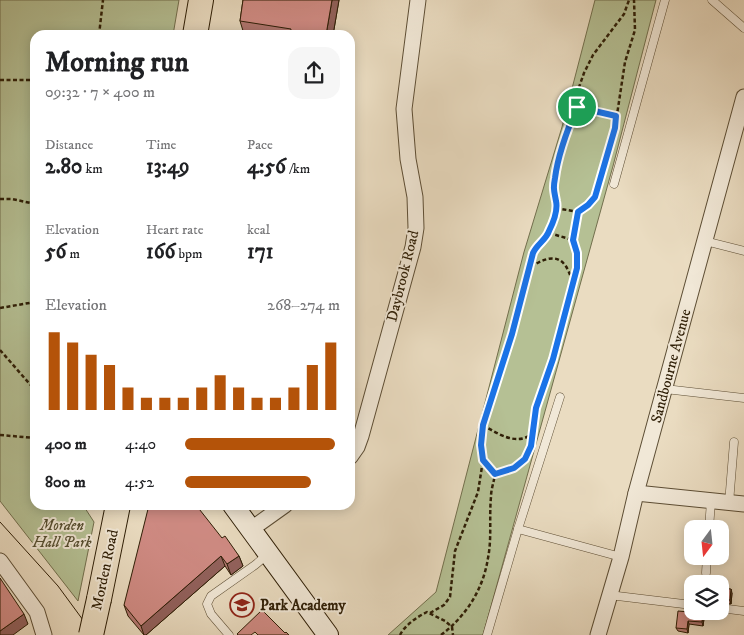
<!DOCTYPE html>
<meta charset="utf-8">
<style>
body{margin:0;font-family:"IM FELL DW Pica",serif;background:#f6f6f6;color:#202124;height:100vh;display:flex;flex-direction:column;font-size:19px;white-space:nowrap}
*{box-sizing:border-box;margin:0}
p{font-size:16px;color:#757577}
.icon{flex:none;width:28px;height:28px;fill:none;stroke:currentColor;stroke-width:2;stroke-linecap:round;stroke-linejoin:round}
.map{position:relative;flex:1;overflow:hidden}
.details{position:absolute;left:30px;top:30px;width:325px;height:480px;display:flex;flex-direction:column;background:#fff;border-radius:15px;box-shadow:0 2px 12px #0003}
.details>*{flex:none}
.needle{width:32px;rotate:195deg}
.buttons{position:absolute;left:684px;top:520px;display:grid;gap:10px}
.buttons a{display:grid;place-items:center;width:45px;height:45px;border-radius:10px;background:#fff;box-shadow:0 2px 12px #0003;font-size:25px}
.pin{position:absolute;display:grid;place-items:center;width:42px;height:42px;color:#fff;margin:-21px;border:2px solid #fff;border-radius:50%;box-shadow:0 1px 5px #0007}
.round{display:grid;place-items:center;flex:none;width:52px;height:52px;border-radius:15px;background:#f6f6f6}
.headline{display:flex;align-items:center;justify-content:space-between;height:85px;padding:0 15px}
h1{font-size:28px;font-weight:700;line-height:38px}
.stats{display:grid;grid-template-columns:repeat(3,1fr);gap:8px;height:85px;padding:5px 15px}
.stats div{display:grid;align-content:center}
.stats b{font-size:21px;font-weight:700}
.stats small{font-size:14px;font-weight:400}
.stats p{font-size:14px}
.chart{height:140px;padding:10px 15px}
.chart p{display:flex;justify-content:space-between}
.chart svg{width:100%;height:90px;margin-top:5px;stroke:#b45309;stroke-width:6}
ul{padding:0 15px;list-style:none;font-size:16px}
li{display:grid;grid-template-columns:80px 60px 1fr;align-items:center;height:38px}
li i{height:12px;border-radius:6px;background:#b45309}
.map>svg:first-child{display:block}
.green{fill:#b5c094;stroke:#726f4d}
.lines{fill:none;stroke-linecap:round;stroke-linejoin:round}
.service-casing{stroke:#5d4e35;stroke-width:9}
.minor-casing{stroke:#5d4e35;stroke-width:17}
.secondary-casing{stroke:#2e1e06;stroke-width:22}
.trunk-casing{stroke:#2e1e06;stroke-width:26}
.path{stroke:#2e1e06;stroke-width:2.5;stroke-dasharray:4 2.5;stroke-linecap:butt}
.service{stroke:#f1e8d7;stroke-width:8}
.minor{stroke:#f1e8d7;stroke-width:15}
.secondary{stroke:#f1e8d7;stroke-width:20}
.trunk{stroke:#eadcc1;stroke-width:24}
.tram{stroke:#2e1e06;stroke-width:1}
.trunk-bridge-casing{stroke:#2e1e06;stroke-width:26;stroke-linecap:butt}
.trunk-bridge{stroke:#eadcc1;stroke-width:24}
.wall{fill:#b37872;stroke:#2e1e06}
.shaded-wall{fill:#92615c;stroke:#2e1e06}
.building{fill:#d08b84;stroke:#2e1e06}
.route-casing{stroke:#fff;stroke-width:10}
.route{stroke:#1a73e8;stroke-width:6}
.labels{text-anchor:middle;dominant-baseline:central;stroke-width:4;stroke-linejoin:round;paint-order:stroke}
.street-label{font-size:15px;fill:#2e1e06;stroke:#f1e8d7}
.park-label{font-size:15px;font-style:italic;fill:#564f31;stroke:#f1e8d7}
.poi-label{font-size:15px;font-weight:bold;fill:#2e1e06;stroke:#f1e8d7;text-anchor:start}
</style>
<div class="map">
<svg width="744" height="635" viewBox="0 0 744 635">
<rect width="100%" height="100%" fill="#eadcc1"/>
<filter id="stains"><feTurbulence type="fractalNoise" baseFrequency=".004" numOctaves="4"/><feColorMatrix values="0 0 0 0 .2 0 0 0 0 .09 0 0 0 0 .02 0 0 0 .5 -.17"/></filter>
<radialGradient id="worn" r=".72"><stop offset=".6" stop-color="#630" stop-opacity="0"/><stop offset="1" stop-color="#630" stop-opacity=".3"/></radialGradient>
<g class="green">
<polygon points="0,0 179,0 173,35 35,35 35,505 83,505 94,522 78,601 0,501"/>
<polygon points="595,0 656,0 613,166 483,635 388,635 436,592 524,252 562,127"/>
</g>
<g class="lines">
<g class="service-casing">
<g id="service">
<polyline points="712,0 744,28"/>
<polyline points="614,184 665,0"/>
<polyline points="705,241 744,251"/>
<polyline points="665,389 744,398"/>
<polyline points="729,503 734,442"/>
<polyline points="518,529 621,557"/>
<polyline points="709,529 711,501"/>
<polyline points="706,573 707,556"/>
<polyline points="609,595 692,605"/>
<polyline points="720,608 744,611"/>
<polyline points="229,635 211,614 207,604 211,596 255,565 268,554"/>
<polyline points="487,635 518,529 560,397"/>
</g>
</g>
<g class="minor-casing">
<g id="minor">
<polyline points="350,457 357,447 361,436 413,247 416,228 415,197 408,159 404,109 418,0"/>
<polyline points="636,493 744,504"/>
<polyline points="250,530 285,505"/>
<polyline points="0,561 37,612 44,635"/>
<polyline points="598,635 621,557 636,493 744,97"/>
</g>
</g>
<g class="secondary-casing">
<polyline id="secondary" points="233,505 328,635"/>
</g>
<g class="trunk-casing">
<g id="trunk">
<polyline points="195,35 201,0"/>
<polyline points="99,599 118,505"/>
</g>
</g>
<g class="path">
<polyline points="99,35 103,0"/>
<polyline points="0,80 35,80"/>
<polyline points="577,107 616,117"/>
<polyline points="0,199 12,199 35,204"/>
<polyline points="556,208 578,212"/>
<polyline points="549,233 573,240"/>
<path d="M531,267C552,253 565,255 572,281"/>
<polyline points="0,308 35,302"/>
<polyline points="0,350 35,390"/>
<path d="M483,425C498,434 516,446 532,434"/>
<polyline points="0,435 35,438"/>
<polyline points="483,460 495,474"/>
<polyline points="430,613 444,605 450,597 455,551 478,492 483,460 481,445 483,425 512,334 533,253 537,245 549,233 556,208 556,201 553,193 555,176 570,122 577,107 578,90 584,73 593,55 624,14 629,0"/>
<path d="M400,635C405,625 417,617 427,612L445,621L452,627L453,635"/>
<path d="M441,635C466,616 483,590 488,558C492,538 489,517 491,497C491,489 494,482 495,474L514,468L525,459L531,446L536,409L553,359L577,268V253L573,240L578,212L589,205L595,197L615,128L625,62L635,30L634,0"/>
</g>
<use href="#service" class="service"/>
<use href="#minor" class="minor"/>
<use href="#secondary" class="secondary"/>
<use href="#trunk" class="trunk"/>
<polyline class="tram" points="0,522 58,586 94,635"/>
<g class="trunk-bridge-casing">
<polyline id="trunk-bridge" points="91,635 99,599"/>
</g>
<use href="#trunk-bridge" class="trunk-bridge"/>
</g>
<g class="wall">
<polygon points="243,0 339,0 333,35 251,35 244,34 240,21"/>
<polygon points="222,538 239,556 243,566 231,575 225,566 146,635 144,635 128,616 124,605"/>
<polygon points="720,588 732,593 731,604 720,603"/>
<polygon points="692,611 705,611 703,626 689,624 688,633 678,631 676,628 689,612"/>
</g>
<g class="shaded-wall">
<polygon points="332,0 339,0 333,35 326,35"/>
<polygon points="221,556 225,566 146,635 144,635 141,626"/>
<polygon points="239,556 243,566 231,575 227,564"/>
<polygon points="731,589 732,593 731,604 730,600"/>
<polygon points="703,611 705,612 703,626 702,622"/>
<polygon points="24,614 28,624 13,635 0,635 0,631"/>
<polygon points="688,621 689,624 688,633 687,629"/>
</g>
<g class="building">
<polygon points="243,0 332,0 326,35 311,32 311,35 290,35 291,29 240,21"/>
<polygon points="218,33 235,35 218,35"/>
<polygon points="149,505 196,505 222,538 225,536 239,556 227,564 221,556 141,626 124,605"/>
<polygon points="0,578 24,614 0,631"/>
<polygon points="720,588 731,589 730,600 720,600"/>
<polygon points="690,607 692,607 692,611 703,611 702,622 688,621 687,629 676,628 678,611 689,612"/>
<polygon points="262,610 285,633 286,632 289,635 258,635 255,632 251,635 238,635 237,634"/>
</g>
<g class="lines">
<g class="route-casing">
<path id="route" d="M577,107L616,116L615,128L595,197L588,205L578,212L573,240L577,253V268L553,359L536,408L531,446L525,459L514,468L495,474L483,460L481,445L483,425L512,334L533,253C537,244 546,240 549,231C553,223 558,210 556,201C554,190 553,189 555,178C558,155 568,128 577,107Z"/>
</g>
<use href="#route" class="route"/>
</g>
<defs>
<g id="school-ring" transform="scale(1.25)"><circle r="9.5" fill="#f1e8d7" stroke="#8f2418" stroke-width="1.5"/><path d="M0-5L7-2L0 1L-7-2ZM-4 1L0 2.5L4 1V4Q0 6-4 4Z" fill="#8f2418"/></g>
</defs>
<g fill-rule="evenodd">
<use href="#school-ring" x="242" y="605"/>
</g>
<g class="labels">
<g class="street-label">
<text transform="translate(403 276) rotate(-76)">Daybrook Road</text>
<text transform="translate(671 366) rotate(-75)">Sandbourne Avenue</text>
<text transform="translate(105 570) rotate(-78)">Morden Road</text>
</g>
<g class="park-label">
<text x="62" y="525">Morden<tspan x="62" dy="17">Hall Park</tspan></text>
</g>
<g class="poi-label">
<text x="260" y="605">Park Academy</text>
</g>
</g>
<rect width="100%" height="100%" filter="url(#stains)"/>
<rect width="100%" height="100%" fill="url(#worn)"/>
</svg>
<div class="buttons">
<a><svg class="needle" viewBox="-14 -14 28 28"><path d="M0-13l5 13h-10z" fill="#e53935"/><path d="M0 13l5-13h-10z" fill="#757577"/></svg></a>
<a><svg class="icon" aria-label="layers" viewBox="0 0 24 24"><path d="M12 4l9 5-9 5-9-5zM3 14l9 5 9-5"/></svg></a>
</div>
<div class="pin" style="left:577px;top:107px;background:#1e9e55"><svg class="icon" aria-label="arrive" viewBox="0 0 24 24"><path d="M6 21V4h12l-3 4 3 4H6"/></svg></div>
<section class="details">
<div class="headline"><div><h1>Morning run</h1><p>09:32 · 7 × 400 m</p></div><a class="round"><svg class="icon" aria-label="share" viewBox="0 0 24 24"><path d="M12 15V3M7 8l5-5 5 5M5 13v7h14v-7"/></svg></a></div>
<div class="stats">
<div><p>Distance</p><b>2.80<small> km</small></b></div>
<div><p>Time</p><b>13:49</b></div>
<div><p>Pace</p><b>4:56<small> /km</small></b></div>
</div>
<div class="stats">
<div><p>Elevation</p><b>56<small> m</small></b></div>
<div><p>Heart rate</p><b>166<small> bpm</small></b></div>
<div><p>kcal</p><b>171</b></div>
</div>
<div class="chart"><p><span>Elevation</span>268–274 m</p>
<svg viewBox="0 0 160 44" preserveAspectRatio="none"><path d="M5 44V6M15 44V11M25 44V17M35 44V22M45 44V33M55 44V38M65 44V38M75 44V38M85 44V33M95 44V27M105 44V33M115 44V38M125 44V38M135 44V33M145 44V22M155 44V11"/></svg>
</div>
<ul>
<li><b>400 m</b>4:40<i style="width:97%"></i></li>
<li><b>800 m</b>4:52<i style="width:81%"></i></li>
</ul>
</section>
</div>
